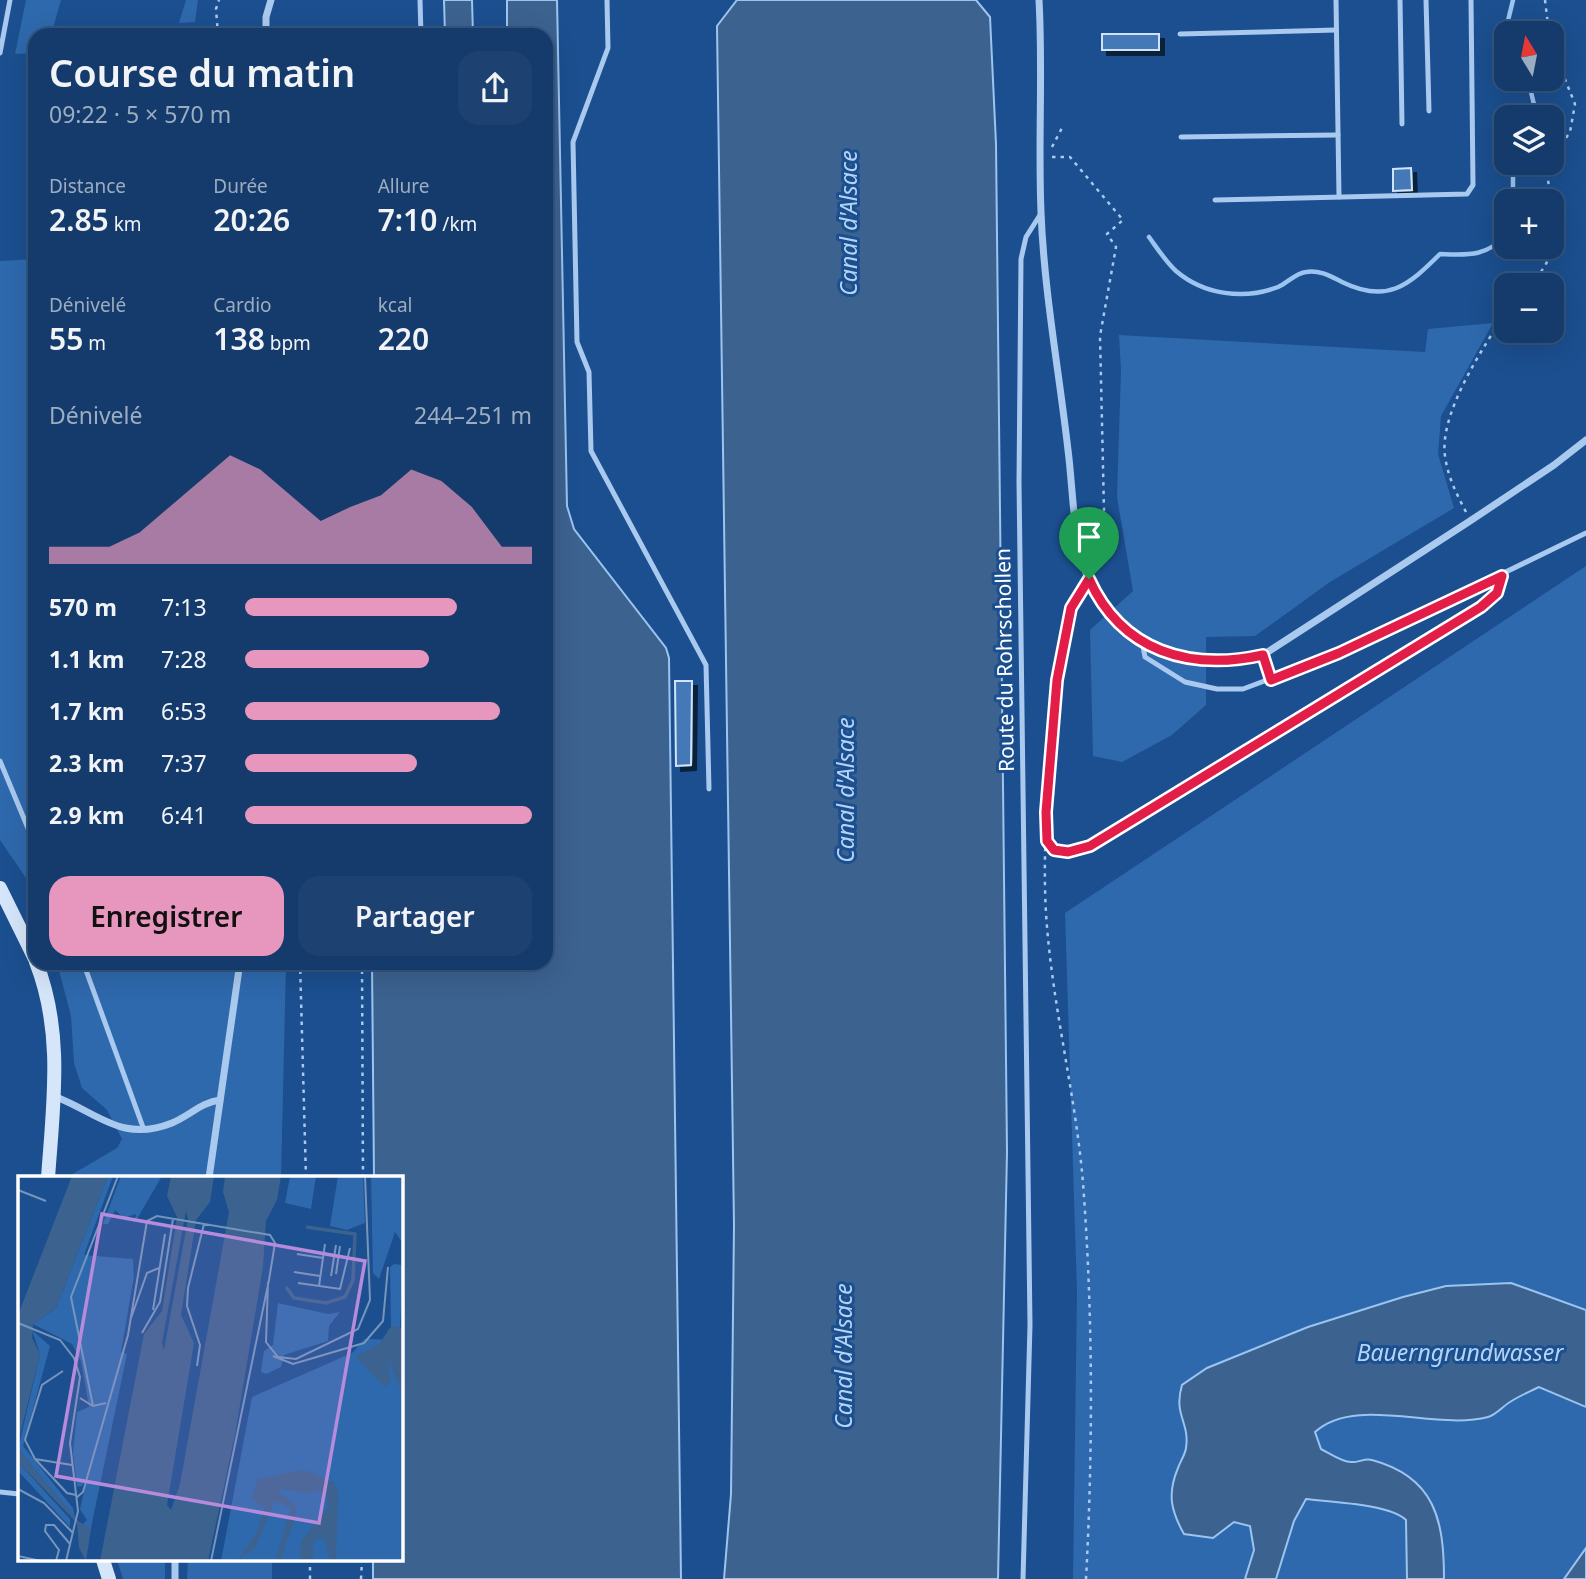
<!DOCTYPE html>
<html lang="fr">
<meta charset="utf-8">
<style>
body{margin:0;font-family:"Noto Sans",sans-serif;background:#1d4271;color:#f1f3f6;height:100vh;display:flex;flex-direction:column;font-size:26px;white-space:nowrap}
*{box-sizing:border-box;margin:0}
p{font-size:23px;color:#9dadc1}
.icon{flex:none;width:38px;height:38px;fill:none;stroke:currentColor;stroke-width:2;stroke-linecap:round;stroke-linejoin:round}
.map{position:relative;flex:1;overflow:hidden}
.drawer{position:absolute;left:28px;top:28px;width:525px;height:942px;display:flex;flex-direction:column;background:#143b6b;border-radius:21px;box-shadow:0 7px 28px #0002,0 0 0 2px #33557e}
.drawer>*{flex:none}
.needle{width:46px;rotate:350deg}
.fabs{position:absolute;left:1494px;top:21px;display:grid;gap:14px}
.fabs a{display:grid;place-items:center;width:70px;height:70px;border-radius:14px;background:#143b6b;box-shadow:0 7px 28px #0002,0 0 0 2px #33557e;font-size:35px}
.pin{position:absolute;display:grid;place-items:center;width:60px;height:60px;color:#fff;margin:-72px -30px;border-radius:50% 50% 50% 0;rotate:-45deg;box-shadow:0 0 7px #0007}
.pin .icon{rotate:45deg}
.round{display:grid;place-items:center;flex:none;width:74px;height:74px;border-radius:21px;background:#1d4271}
.summary{display:flex;align-items:center;justify-content:space-between;height:119px;padding:0 21px}
h1{font-size:38px;font-weight:600;line-height:52px}
.stats{display:grid;grid-template-columns:repeat(3,1fr);gap:10px;height:119px;padding:7px 21px}
.stats div{display:grid;align-content:center}
.stats b{font-size:30px;font-weight:600}
.stats small{font-size:19px;font-weight:400}
.stats p{font-size:19px}
.chart{height:196px;padding:14px 21px}
.chart p{display:flex;justify-content:space-between}
.chart svg{width:100%;height:126px;margin-top:7px;fill:#e797bd;opacity:.7}
.cta{display:flex;gap:14px;margin-top:auto;padding:14px 21px}
.cta a{flex:1;height:80px;border-radius:21px;background:#e797bd;color:#111;font-size:28px;font-weight:600;line-height:80px;text-align:center}
.cta a+a{background:#1d4271;color:#f1f3f6}
ul{padding:0 21px;list-style:none;font-size:23px}
li{display:grid;grid-template-columns:112px 84px 1fr;align-items:center;height:52px}
li i{height:18px;border-radius:9px;background:#e797bd}
.map>svg:first-child{display:block}
.green{fill:#2e69ad}
.water{fill:#3c6290;stroke:#9cc4f0;stroke-width:2}
.lines{fill:none;stroke-linecap:round;stroke-linejoin:round}
.stream{stroke:#9cc4f0;stroke-width:4.5}
.building{fill:#4478b7;stroke:#cfe3fa;stroke-width:2;filter:url(#shadow)}
.path{stroke:#a9c9ee;stroke-width:2.5;stroke-dasharray:3.5 5;stroke-linecap:butt}
.lane{stroke:#a9c9ee;stroke-width:5}
.street{stroke:#a9c9ee;stroke-width:7}
.secondary{stroke:#d6e6fa;stroke-width:14}
.route-casing{stroke:#fff;stroke-width:14}
.route{stroke:#e11d48;stroke-width:9}
.labels{text-anchor:middle;dominant-baseline:central;stroke-width:6;stroke-linejoin:round;paint-order:stroke}
.street-label{font-size:21px;fill:#fff;stroke:#1b4f8f}
.water-label{font-size:23px;font-style:italic;fill:#b5d3f5;stroke:#1b4f8f}
.inset-river{fill:none;stroke:#3c6290;stroke-width:3.5}
.inset-road{fill:none;stroke:#7695bc;stroke-width:2}
.view{fill:#b68bdc;fill-opacity:0.15;stroke:#b68bdc;stroke-width:3.5}
.inset-edge{fill:none;stroke:#fff;stroke-width:3.5}
</style>
<div class="map">
<svg width="1586" height="1579" viewBox="0 0 1586 1579">
<defs>
<filter id="shadow"><feDropShadow dx="5" dy="5" stdDeviation="0" flood-color="#0009"/></filter>
</defs>
<rect width="100%" height="100%" fill="#1b4f8f"/>
<g class="green">
<polygon points="26,0 61,0 51,35 35,35 35,53 15,54"/>
<polygon points="186,0 198,0 195,22 179,23"/>
<polygon points="35,259 35,903 26,878 0,840 0,261"/>
<polygon points="1493,323 1441,416 1438,454 1454,508 1330,582 1255,636 1206,637 1206,705 1172,735 1122,762 1093,756 1090,630 1133,591 1117,497 1121,370 1119,335 1425,352 1428,329"/>
<polygon points="1586,566 1586,1579 1073,1579 1077,1292 1065,913"/>
<polygon points="57,963 286,963 281,1178 66,1178 117,1148 122,1139 107,1110 82,1088 74,1063 71,1016"/>
<polygon points="117,1560 165,1560 165,1579 123,1579"/>
<polygon points="188,1560 272,1560 272,1579 187,1579"/>
</g>
<g class="water">
<polygon points="444,0 472,0 473,35 445,35"/>
<polygon points="507,0 557,0 567,506 574,529 666,648 669,658 681,1579 373,1579 373,1560 401,1560 401,1178 374,1178 372,963 546,962 546,35 507,35"/>
<polygon points="737,0 976,0 990,17 996,144 1007,1152 998,1579 724,1579 731,1494 734,1225 717,26"/>
<path d="M1511,1283L1586,1310V1407L1539,1387C1529,1392 1519,1396 1510,1402C1503,1406 1496,1415 1488,1417C1436,1431 1355,1395 1315,1432L1321,1449C1329,1453 1342,1462 1351,1462C1358,1463 1364,1458 1372,1460C1435,1477 1444,1520 1444,1579H1407L1406,1520C1390,1504 1330,1502 1306,1499L1294,1521L1276,1579H1245L1254,1550L1250,1526L1234,1522L1213,1538L1184,1534C1171,1511 1167,1494 1178,1468C1180,1462 1185,1455 1186,1448C1190,1422 1173,1415 1182,1385L1207,1368L1308,1327L1403,1297L1446,1286Z"/>
<polygon points="1586,1548 1586,1579 1564,1579"/>
</g>
<g class="lines">
<g class="stream">
<polyline points="1507,42 1506,29 1513,0"/>
<polyline points="1524,79 1531,92 1537,117"/>
<polyline points="1513,201 1513,163"/>
<path d="M1149,237C1157,248 1166,262 1176,271C1204,295 1244,300 1278,287C1287,283 1296,273 1306,272C1320,270 1330,276 1342,282C1387,304 1408,286 1440,254C1469,255 1485,257 1507,235"/>
</g>
</g>
<g class="building">
<rect x="1102" y="34" width="57" height="16"/>
<polygon points="1411,168 1412,190 1393,191 1393,169"/>
<polygon points="675,681 692,681 691,765 676,766"/>
</g>
<g class="lines">
<g class="path">
<polyline points="1545,0 1549,33"/>
<polyline points="218,35 216,9 219,0"/>
<polyline points="1552,47 1575,104 1570,132 1552,159"/>
<polyline points="1052,147 1063,126"/>
<polyline points="1052,157 1070,157 1123,220 1107,234 1116,247 1100,336 1104,511 1100,539 1091,553"/>
<polyline points="1551,201 1548,180 1552,163"/>
<path d="M1530,285C1554,259 1557,242 1552,207"/>
<path d="M1466,512C1456,493 1448,477 1445,456C1439,413 1484,346 1507,311"/>
<path d="M1081,589C1058,621 1058,673 1054,711C1049,783 1041,855 1047,927C1054,1013 1076,1098 1083,1183C1093,1315 1093,1448 1086,1579"/>
<polyline points="1047,841 1054,850 1068,852 1090,846 1481,607 1498,588"/>
<polyline points="300,962 306,1178"/>
<polyline points="362,962 363,1178"/>
<polyline points="310,1579 310,1560"/>
<polyline points="361,1579 362,1560"/>
</g>
<g class="lane">
<polyline points="420,0 421,35"/>
<polyline points="607,0 608,48 573,142 577,342 589,372 591,451 706,665 709,789"/>
<polyline points="1336,0 1339,197"/>
<polyline points="1400,0 1402,124"/>
<polyline points="1426,0 1429,111"/>
<polyline points="1180,34 1336,30"/>
<polyline points="0,53 10,0"/>
<polyline points="1181,137 1338,135"/>
<polyline points="1215,200 1467,194 1473,185 1471,0"/>
<polyline points="1142,641 1145,657 1185,682 1217,689 1243,689 1339,653 1586,533"/>
<polyline points="1263,655 1271,680"/>
<polyline points="0,761 35,845"/>
<polyline points="83,962 144,1130"/>
<polyline points="0,1492 19,1494"/>
<polyline points="1023,1579 1030,1325 1019,482 1021,259 1026,237 1040,215"/>
</g>
<g class="street">
<path d="M1039,0C1043,71 1038,142 1041,212C1044,291 1059,371 1068,450C1074,495 1072,554 1096,595C1134,657 1197,669 1263,655L1470,521L1554,465L1586,440"/>
<polyline points="266,35 266,17 271,0"/>
<path d="M56,1097C98,1113 122,1143 172,1123C189,1116 202,1102 220,1100"/>
<polyline points="209,1178 240,962"/>
<polyline points="175,1579 175,1560"/>
</g>
<g class="secondary">
<polyline points="0,888 35,959"/>
<path d="M36,962C64,1033 53,1105 48,1178"/>
<polyline points="103,1560 109,1579"/>
</g>
</g>
<g class="lines">
<g class="route-casing">
<path id="route" d="M1502,576L1497,593L1481,607L1090,846L1068,852L1054,850L1047,841L1046,812L1057,680L1071,608L1089,579C1122,652 1190,671 1263,655L1271,680L1339,653Z"/>
</g>
<use href="#route" class="route"/>
</g>
<g class="labels">
<g class="street-label">
<text transform="translate(1004 660) rotate(-91)">Route du Rohrschollen</text>
</g>
<g class="water-label">
<text transform="translate(848 223) rotate(-90)">Canal d'Alsace</text>
<text transform="translate(845 790) rotate(-90)">Canal d'Alsace</text>
<text x="1460" y="1352">Bauerngrundwasser</text>
<text transform="translate(843 1356) rotate(-90)">Canal d'Alsace</text>
</g>
</g>
<g transform="translate(18 1176)">
<rect width="385" height="385" fill="#1b4f8f"/>
<path d="M90,0H95L66,79L115,83L116,100L103,176L109,178L72,357L64,349L69,344L62,333L70,299L64,310L59,311L55,277L59,236L71,231L63,185L54,168L15,148L38,132ZM103,0H144L116,48L118,38L106,42L97,34L90,48H85ZM272,0H298L293,33L267,27ZM320,0H345L347,47L329,54L312,50ZM353,0H385V67L377,56L361,103L355,97ZM376,88L385,89L382,152L373,150L372,91ZM260,127L310,138L322,136L311,150L310,165L266,179L263,191L248,198L243,196L246,175L255,169ZM14,154L32,170L5,270L55,332L57,342L0,273L22,178ZM347,163L385,164V385H203L234,221L334,177ZM0,286L52,343V351L0,295Z" fill="#2e69ad"/>
<path d="M54,0H90L38,132L15,148L14,162L22,178L0,267V139ZM153,0H196L192,26L178,44L163,139L176,167L149,329L153,334L162,308L211,36L205,16L207,0H263L259,24L248,45L245,91L217,259L190,385H82L126,158L144,135L159,41L149,20ZM168,35L170,43L146,174L144,167ZM373,150L385,152V218L369,181L373,204L367,211L338,181L362,167ZM0,273L60,345L73,353L68,385L61,372L59,347L0,286ZM286,294L315,306L320,315L318,385L312,383L306,363L300,362L295,368V385H282L283,365L310,331L309,321L299,314L290,317L263,313L261,317L277,328L278,339L262,385H257L273,332L257,325L236,373L219,385L237,359L247,332L234,323L240,303Z" fill="#3c6290" fill-rule="evenodd"/>
<path class="inset-river" d="M268,111L276,122L308,127L327,121L335,104L337,58L288,51"/>
<path class="inset-road" d="M0,14L28,25M279,78L305,82M276,96L302,100M318,98L322,70M313,100L318,69M250,106L248,166L260,181L278,183L340,153L352,124L347,0M280,107L322,113L332,72M301,110L307,68M135,134L147,58M113,142L129,97L141,92M0,147L42,164L56,182L62,201L52,267L60,335L48,385M124,157L142,126L155,43M255,180L275,188L346,167L365,145L370,91M179,190L182,169L169,130L170,112L186,48M45,195L24,209L7,264L17,283L54,289M62,222L75,230L88,227M75,230L53,121L100,0M17,283L49,317L58,319M0,313L26,327L55,357M58,322L65,316L110,159L129,45L139,40L252,59L257,67L251,104L193,385M0,380L23,385M38,385L41,374L27,355L28,349H36L52,368"/>
<path class="view" d="M84,38L347,85L301,347L38,300Z"/>
<rect width="385" height="385" class="inset-edge"/>
</g>
</svg>
<div class="fabs">
<a><svg class="needle" viewBox="-14 -14 28 28"><path d="M0-13l5 13h-10z" fill="#e53935"/><path d="M0 13l5-13h-10z" fill="#9dadc1"/></svg></a>
<a><svg class="icon" aria-label="layers" viewBox="0 0 24 24"><path d="M12 4l9 5-9 5-9-5zM3 14l9 5 9-5"/></svg></a>
<a>+</a>
<a>−</a>
</div>
<div class="pin" style="left:1089px;top:579px;background:#1e9e55"><svg class="icon" aria-label="arrive" viewBox="0 0 24 24"><path d="M6 21V4h12l-3 4 3 4H6"/></svg></div>
<section class="drawer">
<div class="summary"><div><h1>Course du matin</h1><p>09:22 · 5 × 570 m</p></div><a class="round"><svg class="icon" aria-label="share" viewBox="0 0 24 24"><path d="M12 15V3M7 8l5-5 5 5M5 13v7h14v-7"/></svg></a></div>
<div class="stats">
<div><p>Distance</p><b>2.85<small> km</small></b></div>
<div><p>Durée</p><b>20:26</b></div>
<div><p>Allure</p><b>7:10<small> /km</small></b></div>
</div>
<div class="stats">
<div><p>Dénivelé</p><b>55<small> m</small></b></div>
<div><p>Cardio</p><b>138<small> bpm</small></b></div>
<div><p>kcal</p><b>220</b></div>
</div>
<div class="chart"><p><span>Dénivelé</span>244–251 m</p>
<svg viewBox="0 0 160 44" preserveAspectRatio="none"><path d="M0 44V38L10 38L20 38L30 33L40 24L50 15L60 6L70 11L80 20L90 29L100 24L110 20L120 11L130 15L140 24L150 38L160 38V44z"/></svg>
</div>
<ul>
<li><b>570 m</b>7:13<i style="width:74%"></i></li>
<li><b>1.1 km</b>7:28<i style="width:64%"></i></li>
<li><b>1.7 km</b>6:53<i style="width:89%"></i></li>
<li><b>2.3 km</b>7:37<i style="width:60%"></i></li>
<li><b>2.9 km</b>6:41<i style="width:100%"></i></li>
</ul>
<div class="cta"><a>Enregistrer</a><a>Partager</a></div>
</section>
</div>
